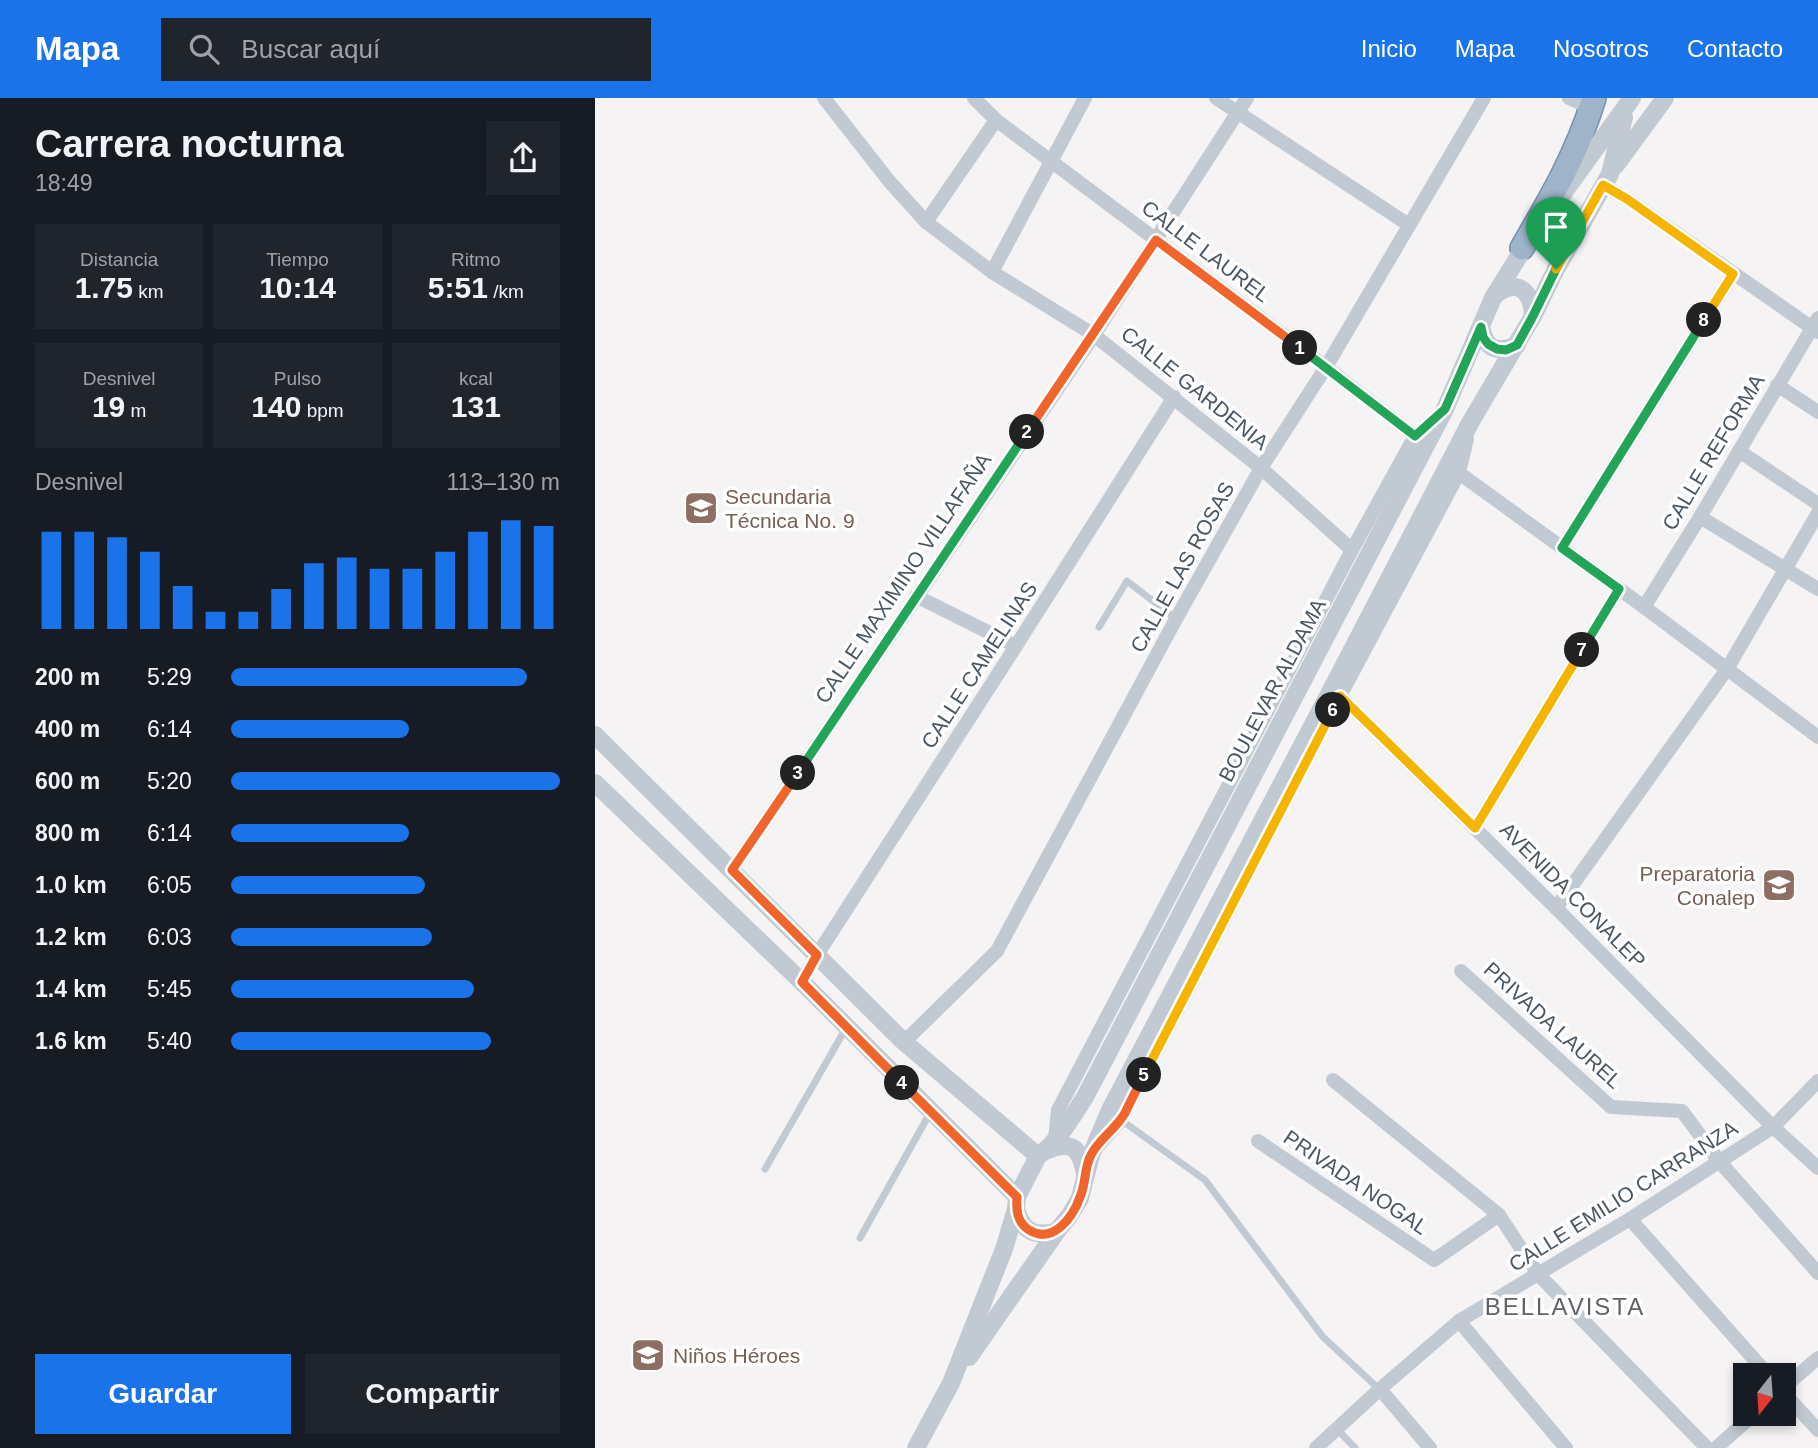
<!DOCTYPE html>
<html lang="es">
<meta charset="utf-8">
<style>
body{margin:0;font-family:Helvetica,sans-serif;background:#20242c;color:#f1f3f6;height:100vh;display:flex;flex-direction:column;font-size:26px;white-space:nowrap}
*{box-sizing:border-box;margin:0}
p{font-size:23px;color:#9ea1a6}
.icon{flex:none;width:38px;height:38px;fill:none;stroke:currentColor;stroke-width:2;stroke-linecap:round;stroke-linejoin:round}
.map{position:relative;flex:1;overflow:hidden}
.drawer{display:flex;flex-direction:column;background:#171b24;width:595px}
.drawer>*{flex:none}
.needle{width:46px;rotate:197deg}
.fabs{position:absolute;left:1138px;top:1265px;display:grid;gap:14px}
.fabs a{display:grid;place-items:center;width:63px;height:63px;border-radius:0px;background:#171b24;box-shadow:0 4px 10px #0003;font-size:35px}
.pin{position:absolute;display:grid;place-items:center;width:60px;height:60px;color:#fff;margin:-72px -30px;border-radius:50% 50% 50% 0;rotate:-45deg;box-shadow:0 0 7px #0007}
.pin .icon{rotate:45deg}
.km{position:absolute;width:35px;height:35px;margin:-18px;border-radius:50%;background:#222;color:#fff;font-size:19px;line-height:35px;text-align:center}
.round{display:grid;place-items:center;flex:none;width:74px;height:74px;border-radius:0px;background:#20242c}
.summary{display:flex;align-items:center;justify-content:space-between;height:119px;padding:0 35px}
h1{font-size:38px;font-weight:700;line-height:52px}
.metrics{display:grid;grid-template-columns:repeat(3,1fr);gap:10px;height:119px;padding:7px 35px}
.metrics div{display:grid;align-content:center;border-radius:0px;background:#20242c;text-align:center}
.metrics b{font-size:30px;font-weight:700}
.metrics small{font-size:19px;font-weight:400}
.metrics p{font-size:19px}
.chart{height:196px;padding:14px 35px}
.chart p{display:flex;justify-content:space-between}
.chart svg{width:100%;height:126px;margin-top:7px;stroke:#1a73e8;stroke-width:6}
.cta{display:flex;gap:14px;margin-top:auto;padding:14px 35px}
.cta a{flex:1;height:80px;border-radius:0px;background:#1a73e8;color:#fff;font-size:28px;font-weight:700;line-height:80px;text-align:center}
.cta a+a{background:#20242c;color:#f1f3f6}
ul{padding:0 35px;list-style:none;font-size:23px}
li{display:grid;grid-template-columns:112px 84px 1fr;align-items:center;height:52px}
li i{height:18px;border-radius:9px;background:#1a73e8}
header{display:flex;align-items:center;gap:42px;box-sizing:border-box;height:98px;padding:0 35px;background:#1a73e8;color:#fff}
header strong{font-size:33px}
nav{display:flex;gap:38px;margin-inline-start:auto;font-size:24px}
.search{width:490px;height:63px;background:#20242c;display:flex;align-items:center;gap:18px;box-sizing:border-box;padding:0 24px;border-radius:0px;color:#9ea1a6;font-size:26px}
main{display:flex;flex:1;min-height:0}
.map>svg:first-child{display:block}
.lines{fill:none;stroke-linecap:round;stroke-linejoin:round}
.trunk-casing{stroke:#7690ad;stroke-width:26}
.service{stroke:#c1cad2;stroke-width:7}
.minor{stroke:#c1cad2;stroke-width:14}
.tertiary{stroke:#c1cad2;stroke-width:18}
.trunk{stroke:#9fb4c9;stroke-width:23}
.split-1-casing{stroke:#fff;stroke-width:14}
.split-2-casing{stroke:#fff;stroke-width:14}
.split-3-casing{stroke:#fff;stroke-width:14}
.split-4-casing{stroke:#fff;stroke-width:14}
.split-5-casing{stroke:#fff;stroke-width:14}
.split-6-casing{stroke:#fff;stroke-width:14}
.split-7-casing{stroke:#fff;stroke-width:14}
.split-8-casing{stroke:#fff;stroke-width:14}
.split-9-casing{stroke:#fff;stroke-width:14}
.split-1{stroke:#22a559;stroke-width:9}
.split-2{stroke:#f0652b;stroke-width:9}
.split-3{stroke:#22a559;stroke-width:9}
.split-4{stroke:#f0652b;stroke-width:9}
.split-5{stroke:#f0652b;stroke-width:9}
.split-6{stroke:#f5b400;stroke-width:9}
.split-7{stroke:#f5b400;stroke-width:9}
.split-8{stroke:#22a559;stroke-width:9}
.split-9{stroke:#f5b400;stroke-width:9}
.labels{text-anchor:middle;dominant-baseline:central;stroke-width:7;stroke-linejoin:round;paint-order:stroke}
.street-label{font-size:21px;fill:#4a5661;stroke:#fff}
.education-label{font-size:21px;fill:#785e54;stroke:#fff;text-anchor:start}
.quarter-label{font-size:24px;letter-spacing:2px;fill:#5f6368;stroke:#fff}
</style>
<header>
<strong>Mapa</strong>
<div class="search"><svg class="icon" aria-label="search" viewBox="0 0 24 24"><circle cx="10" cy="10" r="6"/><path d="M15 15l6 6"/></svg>Buscar aquí</div>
<nav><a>Inicio</a><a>Mapa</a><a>Nosotros</a><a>Contacto</a></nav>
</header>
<main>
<section class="drawer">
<div class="summary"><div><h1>Carrera nocturna</h1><p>18:49</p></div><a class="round"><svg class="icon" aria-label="share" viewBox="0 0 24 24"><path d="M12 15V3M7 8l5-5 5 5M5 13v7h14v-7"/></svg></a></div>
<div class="metrics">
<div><p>Distancia</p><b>1.75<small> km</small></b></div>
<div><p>Tiempo</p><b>10:14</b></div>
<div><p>Ritmo</p><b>5:51<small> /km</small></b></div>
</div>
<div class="metrics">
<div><p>Desnivel</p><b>19<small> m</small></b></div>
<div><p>Pulso</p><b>140<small> bpm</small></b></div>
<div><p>kcal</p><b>131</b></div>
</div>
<div class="chart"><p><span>Desnivel</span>113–130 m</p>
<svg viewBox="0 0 160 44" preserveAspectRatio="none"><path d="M5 44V10M15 44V10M25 44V12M35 44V17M45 44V29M55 44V38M65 44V38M75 44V30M85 44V21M95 44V19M105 44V23M115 44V23M125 44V17M135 44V10M145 44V6M155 44V8"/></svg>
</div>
<ul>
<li><b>200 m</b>5:29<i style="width:90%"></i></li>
<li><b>400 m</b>6:14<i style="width:54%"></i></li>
<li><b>600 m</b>5:20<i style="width:100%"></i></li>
<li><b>800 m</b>6:14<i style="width:54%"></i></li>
<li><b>1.0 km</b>6:05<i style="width:59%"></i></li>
<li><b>1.2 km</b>6:03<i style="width:61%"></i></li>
<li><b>1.4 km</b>5:45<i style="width:74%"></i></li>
<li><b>1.6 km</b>5:40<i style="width:79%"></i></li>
</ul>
<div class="cta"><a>Guardar</a><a>Compartir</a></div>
</section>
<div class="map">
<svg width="1223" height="1350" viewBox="0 0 1223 1350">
<rect width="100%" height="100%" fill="#f5f3f3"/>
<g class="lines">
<g class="trunk-casing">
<path id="trunk" d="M927,150C955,102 983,54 999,0"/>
</g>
<g class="service">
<polyline points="504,529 532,483 581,521"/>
<polyline points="526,1022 610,1082 728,1239 784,1291"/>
<polyline points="170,1071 251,930"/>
<polyline points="265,1140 336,1013"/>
<polyline points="742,1331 760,1350"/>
</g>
<g class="minor">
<polyline points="229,0 294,83 331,124 397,174 499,237 666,370 757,452"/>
<polyline points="379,0 401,22 731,269 820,338"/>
<polyline points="621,0 814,127"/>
<polyline points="974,0 996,9"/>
<polyline points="1008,87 1032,101 1223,234"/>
<polyline points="331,124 401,22"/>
<polyline points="397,174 490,0"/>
<polyline points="1182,287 1223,314"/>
<polyline points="1144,353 1223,406"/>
<polyline points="864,375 1049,509 1223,639"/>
<polyline points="1105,419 1223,491"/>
<polyline points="967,450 1138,176"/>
<polyline points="321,498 421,548"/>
<polyline points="1049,509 1105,419 1223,220"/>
<polyline points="745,598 961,810 1178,1029 1223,1070"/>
<polyline points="880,730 1024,491"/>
<polyline points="137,772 499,237 652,0"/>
<polyline points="961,810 1132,571 1223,415"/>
<polyline points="866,873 1016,1009 1087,1013 1124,1063 1223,1175"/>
<polyline points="207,884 222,857 421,548 579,299"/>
<polyline points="309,944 402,853 581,521 666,370 731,269 889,0"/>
<polyline points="738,982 904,1117 943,1176 1112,1350"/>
<polyline points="460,1041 463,1012 757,452 820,338 844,317"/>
<polyline points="663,1043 839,1162 904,1117"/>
<polyline points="503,1048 526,1022 745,598 864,375 872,341"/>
<polyline points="1035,1121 1174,1278"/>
<polyline points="864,1223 971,1350"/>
<polyline points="1188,1290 1223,1260"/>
<polyline points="785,1291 835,1350"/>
<polyline points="1188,1294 1223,1332"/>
<polyline points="721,1350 785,1291 864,1223 1035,1121 1178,1029 1223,983"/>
<polyline points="1121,1350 1159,1316"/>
</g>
<g class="tertiary">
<polyline points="1021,67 1070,0"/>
<polyline points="964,101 1037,0"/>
<path d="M899,198C921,179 937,192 938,218"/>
<path d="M886,229C891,251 901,256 922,247"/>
<polyline points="0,637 309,944 443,1058"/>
<polyline points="0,685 207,884 422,1099"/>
<path d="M450,1053C477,1042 485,1049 490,1076"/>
<path d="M421,1111C427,1133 440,1140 462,1133"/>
<polyline points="374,1259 462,1133 475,1117 485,1100 496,1057 515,1012 743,579 875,325 938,218 961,171 1015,76 1029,19"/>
<path d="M321,1350L356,1285L409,1151L421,1111L422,1099L443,1058C463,1044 477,1019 490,999L850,311L898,200L935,140"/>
</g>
<use href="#trunk" class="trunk"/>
</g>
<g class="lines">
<g class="split-1-casing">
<polyline id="split-1" points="705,250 820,338 850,311 886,229 888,239 893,246 902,251 911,252 922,247 938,218 961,171"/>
</g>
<g class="split-2-casing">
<polyline id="split-2" points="432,334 561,142 705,250"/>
</g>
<g class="split-3-casing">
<polyline id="split-3" points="203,675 432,334"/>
</g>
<g class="split-4-casing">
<polyline id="split-4" points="203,675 137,772 222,857 207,884 307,985"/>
</g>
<g class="split-5-casing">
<path id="split-5" d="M307,985L422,1099C421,1112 422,1124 434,1132C458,1147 478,1119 485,1099C491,1086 489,1070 496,1057C503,1042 521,1031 530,1015C536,1002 543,989 549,977"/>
</g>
<g class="split-6-casing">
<polyline id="split-6" points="549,977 738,612"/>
</g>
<g class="split-7-casing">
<polyline id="split-7" points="738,612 745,598 880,730 987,552"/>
</g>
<g class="split-8-casing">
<polyline id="split-8" points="987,552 1024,491 967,450 1109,222"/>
</g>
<g class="split-9-casing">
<polyline id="split-9" points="961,171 1008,87 1032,101 1138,176 1109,222"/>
</g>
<use href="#split-1" class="split-1"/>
<use href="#split-2" class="split-2"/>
<use href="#split-3" class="split-3"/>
<use href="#split-4" class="split-4"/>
<use href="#split-5" class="split-5"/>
<use href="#split-6" class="split-6"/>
<use href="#split-7" class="split-7"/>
<use href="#split-8" class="split-8"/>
<use href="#split-9" class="split-9"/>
</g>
<defs>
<g id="school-square" transform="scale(1.75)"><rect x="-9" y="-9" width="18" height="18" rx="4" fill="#8d6e63" stroke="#fff"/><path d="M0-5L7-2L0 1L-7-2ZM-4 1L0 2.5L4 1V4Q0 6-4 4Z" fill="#fff"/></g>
</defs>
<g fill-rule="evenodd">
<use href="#school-square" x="106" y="410"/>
<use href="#school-square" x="1184" y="787"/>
<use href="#school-square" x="53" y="1257"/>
</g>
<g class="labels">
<g class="street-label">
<text transform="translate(611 153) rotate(37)">CALLE LAUREL</text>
<text transform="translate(600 290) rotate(39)">CALLE GARDENIA</text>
<text transform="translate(1118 354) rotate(-59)">CALLE REFORMA</text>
<text transform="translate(587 469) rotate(-61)">CALLE LAS ROSAS</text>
<text transform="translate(308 480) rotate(-56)">CALLE MAXIMINO VILLAFAÑA</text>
<text transform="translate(384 567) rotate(-57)">CALLE CAMELINAS</text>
<text transform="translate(677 592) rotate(-62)">BOULEVAR ALDAMA</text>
<text transform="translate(978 797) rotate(45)">AVENIDA CONALEP</text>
<text transform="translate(958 927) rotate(42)">PRIVADA LAUREL</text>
<text transform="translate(761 1084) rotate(34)">PRIVADA NOGAL</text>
<text transform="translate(1028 1098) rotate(-32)">CALLE EMILIO CARRANZA</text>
</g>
<g class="education-label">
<text x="130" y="398">Secundaria<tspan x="130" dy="24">Técnica No. 9</tspan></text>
<text x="1160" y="775" text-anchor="end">Preparatoria<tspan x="1160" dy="24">Conalep</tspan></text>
<text x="78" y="1257">Niños Héroes</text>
</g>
<g class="quarter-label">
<text x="970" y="1208">BELLAVISTA</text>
</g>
</g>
</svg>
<div class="fabs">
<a><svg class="needle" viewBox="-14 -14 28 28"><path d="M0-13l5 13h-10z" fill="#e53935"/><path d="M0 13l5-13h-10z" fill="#9ea1a6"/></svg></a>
</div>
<div class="pin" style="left:961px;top:171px;background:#1e9e55"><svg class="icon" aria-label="arrive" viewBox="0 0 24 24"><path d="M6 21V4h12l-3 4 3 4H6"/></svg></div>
<b class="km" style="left:705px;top:250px">1</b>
<b class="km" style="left:432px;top:334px">2</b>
<b class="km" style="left:203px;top:675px">3</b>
<b class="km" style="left:307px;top:985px">4</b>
<b class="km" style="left:549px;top:977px">5</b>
<b class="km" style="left:738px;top:612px">6</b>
<b class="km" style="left:987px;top:552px">7</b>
<b class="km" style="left:1109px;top:222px">8</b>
</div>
</main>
